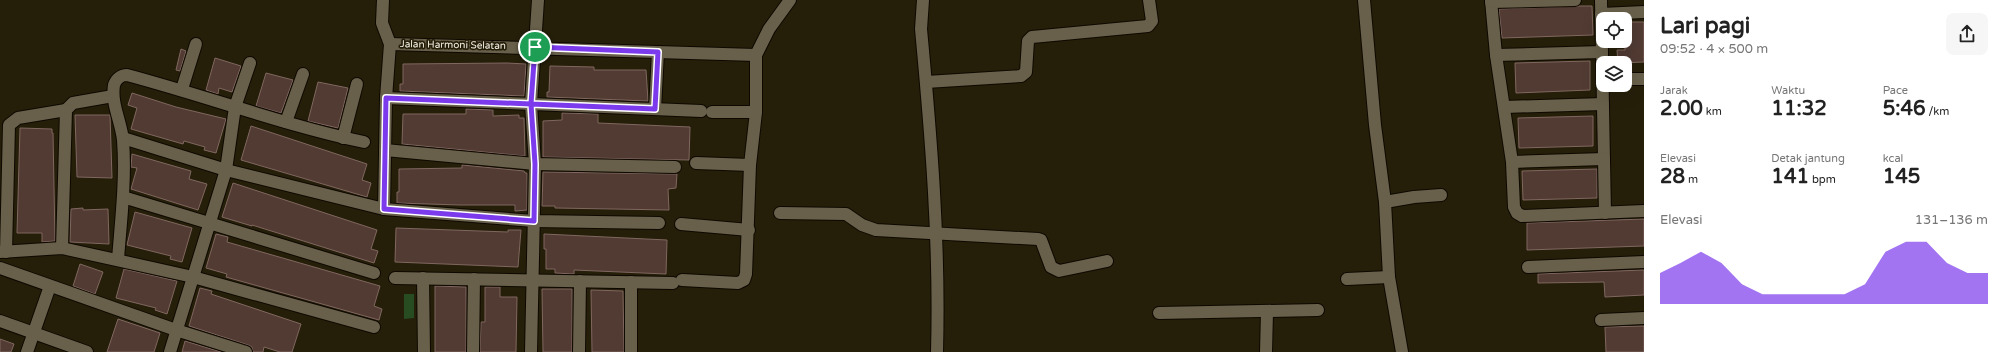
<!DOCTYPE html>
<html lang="id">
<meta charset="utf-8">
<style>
body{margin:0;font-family:"Varela Round",sans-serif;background:#f6f6f6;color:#222;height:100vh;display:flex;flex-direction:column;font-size:15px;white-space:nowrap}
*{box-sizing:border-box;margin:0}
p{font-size:13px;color:#767676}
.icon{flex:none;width:22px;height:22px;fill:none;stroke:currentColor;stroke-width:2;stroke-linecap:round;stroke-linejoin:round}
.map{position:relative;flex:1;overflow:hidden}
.details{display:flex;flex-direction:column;background:#fff;width:360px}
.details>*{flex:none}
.controls{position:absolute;left:1596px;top:12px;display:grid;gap:8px}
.controls a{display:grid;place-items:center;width:36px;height:36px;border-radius:8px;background:#fff;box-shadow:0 4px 16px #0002;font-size:20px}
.pin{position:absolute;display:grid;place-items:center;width:34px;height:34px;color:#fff;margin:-17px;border:2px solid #fff;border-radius:50%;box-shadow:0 1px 4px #0007}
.round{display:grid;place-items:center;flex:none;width:42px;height:42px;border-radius:8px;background:#f6f6f6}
.headline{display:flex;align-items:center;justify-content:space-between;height:68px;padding:0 16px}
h1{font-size:22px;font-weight:800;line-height:30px}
.figures{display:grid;grid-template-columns:repeat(3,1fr);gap:6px;height:68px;padding:4px 16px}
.figures div{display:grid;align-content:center}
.figures b{font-size:20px;font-weight:800}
.figures small{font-size:11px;font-weight:400}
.figures p{font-size:11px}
.chart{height:112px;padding:8px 16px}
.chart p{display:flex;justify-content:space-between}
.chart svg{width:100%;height:72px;margin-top:4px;fill:#7c3aed;opacity:.7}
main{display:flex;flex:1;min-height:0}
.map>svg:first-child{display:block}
.green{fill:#274c21}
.building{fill:#513b33;stroke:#80675f}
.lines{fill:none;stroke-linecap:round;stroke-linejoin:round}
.minor-casing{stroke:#0e0800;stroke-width:14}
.minor{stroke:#68604a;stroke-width:12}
.route-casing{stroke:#fff;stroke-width:8}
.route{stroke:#7c3aed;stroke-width:5}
.labels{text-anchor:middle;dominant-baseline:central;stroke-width:3.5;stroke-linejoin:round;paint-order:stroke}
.street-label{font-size:10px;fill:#f6f2e5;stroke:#251f0a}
</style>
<main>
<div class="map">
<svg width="1644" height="352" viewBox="0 0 1644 352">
<rect width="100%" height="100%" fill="#251f0a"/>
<polygon class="green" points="404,294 414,294 414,318 404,319"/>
<g class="building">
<polygon points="1579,6 1592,6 1593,35 1502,38 1499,9"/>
<polygon points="1625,22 1644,22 1644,62 1618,63 1617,50 1625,50"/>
<polygon points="181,49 186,51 180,71 176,70"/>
<polygon points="215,58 241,66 232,92 219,88 218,94 206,90"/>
<polygon points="1590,61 1590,90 1516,93 1515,63"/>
<polygon points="507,63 526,64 524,96 400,91 400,84 403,84 403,64"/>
<polygon points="550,66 594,67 594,70 646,70 648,101 547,97 547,92 549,92"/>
<polygon points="266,73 293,80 281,113 256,106"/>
<polygon points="318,82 348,88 338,128 308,121"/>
<polygon points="132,93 176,107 226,119 216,153 204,150 205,147 184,141 183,144 131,129 137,108 128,105"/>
<polygon points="466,109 493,110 493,116 519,115 519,118 524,118 525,156 402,144 403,114 466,114"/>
<polygon points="562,113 598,114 598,123 690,127 689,160 543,157 543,121 562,120"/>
<polygon points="75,115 110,115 112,178 77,177"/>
<polygon points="1593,116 1593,146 1519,148 1518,118"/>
<polygon points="251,126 367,164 362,180 371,183 367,197 241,160"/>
<polygon points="20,128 52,129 52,133 53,133 55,241 42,242 42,233 17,233"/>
<polygon points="132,154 191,171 189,179 207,184 198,210 131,189 137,168 131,167"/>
<polygon points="462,165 524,171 525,173 527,173 527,210 515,211 515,205 460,205 397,203 397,192 399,192 399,169 462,168"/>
<polygon points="1597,169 1597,198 1523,200 1522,171"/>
<polygon points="543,172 677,174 676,188 668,189 669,210 555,208 555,206 542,206"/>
<polygon points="233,183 377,230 371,249 378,251 374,263 252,225 252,226 222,217"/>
<polygon points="83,208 83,210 108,209 109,244 70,242 71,209"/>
<polygon points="135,212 192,228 182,262 170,259 171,256 127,245"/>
<polygon points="1644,219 1644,246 1527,250 1527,223"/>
<polygon points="396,228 508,232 508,230 521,230 518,267 395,262"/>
<polygon points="216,234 228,237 227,242 380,286 374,306 382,309 379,320 226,277 227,274 206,268"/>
<polygon points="544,234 667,240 666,274 574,270 574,274 555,273 555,269 546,269 546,249 544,249"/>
<polygon points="80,264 103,272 95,294 73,286"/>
<polygon points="124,269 177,281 167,314 155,310 156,308 116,298"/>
<polygon points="1644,270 1644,295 1605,297 1604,282 1538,283 1538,274"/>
<polygon points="435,286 466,287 466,352 435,352"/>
<polygon points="485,287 500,287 500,297 517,297 516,352 480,352 481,322 485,322"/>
<polygon points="200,288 212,291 211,294 301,324 292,352 280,352 264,347 263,352 253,352 252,347 248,345 189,326"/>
<polygon points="542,289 572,289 572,352 543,352"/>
<polygon points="591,290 623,291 624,352 592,352"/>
<polygon points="118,319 160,333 154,352 107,352"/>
<polygon points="1644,326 1644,352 1606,352 1605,327"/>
<polygon points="0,339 14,344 11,352 0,352"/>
<polygon points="185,341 221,352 182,352"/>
</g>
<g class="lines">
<g class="minor-casing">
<g id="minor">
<polyline points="383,0 382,23 390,44 386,98 384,209"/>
<path d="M923,0L921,29C931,136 940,244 937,352"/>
<polyline points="1364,0 1375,125 1385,202 1389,277 1402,352"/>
<polyline points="1491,0 1496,55 1512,162 1514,207 1517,213 1522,216 1644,211"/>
<polyline points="1601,0 1605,213"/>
<polyline points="1491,2 1575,0"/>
<polyline points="1601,14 1644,12"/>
<polyline points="390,44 756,55"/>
<polyline points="1496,55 1602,52"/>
<polyline points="1625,79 1644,79"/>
<polyline points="926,82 1021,76 1026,72 1028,41 1032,37 1148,26 1152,21 1149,0"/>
<polyline points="182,89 196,44"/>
<polyline points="386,98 701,111"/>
<polyline points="1505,107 1603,104"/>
<polyline points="655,109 658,52"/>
<polyline points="66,110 73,103 113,96"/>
<polyline points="712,112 756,112"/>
<polyline points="286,122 303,74"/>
<polyline points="123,138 226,170 384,209 534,221 659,223"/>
<polyline points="343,138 357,84"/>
<polyline points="385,150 535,164 675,167"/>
<polyline points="1512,162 1604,159"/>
<polyline points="696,163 750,165"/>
<polyline points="123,197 374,273"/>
<polyline points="1385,202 1414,197 1441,195"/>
<polyline points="780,213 846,214 862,225 876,230 1038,239 1041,240 1051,267 1059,271 1107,261"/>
<polyline points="681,224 749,230"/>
<polyline points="0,252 62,248 193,277 374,327"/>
<polyline points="6,252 9,125 18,118 66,110 62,248"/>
<path d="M118,259C121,220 126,179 123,140C121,121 111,104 114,85C116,79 121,75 127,75C206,96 284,125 364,142"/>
<polyline points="1528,267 1644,262"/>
<polyline points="0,268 176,330 246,352"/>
<polyline points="395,278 673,283"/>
<polyline points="423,278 424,352"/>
<polyline points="1347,279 1389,277"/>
<polyline points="682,280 738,283 744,280 746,274 750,165 756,112 756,55 769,29 790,0"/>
<polyline points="1159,313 1318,310"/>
<polyline points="1601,320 1644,318"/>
<polyline points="0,321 87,352"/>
<polyline points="27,352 50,286"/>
<polyline points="170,352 226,170 235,107 250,63"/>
<polyline points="473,352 474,279"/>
<polyline points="531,352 535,164 531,104 538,0"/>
<polyline points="579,352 580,281"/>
<polyline points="631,352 631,282"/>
<polyline points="1266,352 1267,312"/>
</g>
</g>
<use href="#minor" class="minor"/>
</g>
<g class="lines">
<g class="route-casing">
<polyline id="route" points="535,47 531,104 386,98 384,209 534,221 535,164 531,104 655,109 658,52 535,47"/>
</g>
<use href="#route" class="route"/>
</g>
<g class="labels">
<g class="street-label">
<text transform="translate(453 45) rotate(1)">Jalan Harmoni Selatan</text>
</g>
</g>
</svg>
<div class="controls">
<a><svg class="icon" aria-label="locate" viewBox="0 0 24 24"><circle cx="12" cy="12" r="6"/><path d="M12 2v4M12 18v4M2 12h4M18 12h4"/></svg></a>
<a><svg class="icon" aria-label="layers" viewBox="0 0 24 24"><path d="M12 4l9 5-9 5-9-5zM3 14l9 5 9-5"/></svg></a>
</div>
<div class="pin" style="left:535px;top:47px;background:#1e9e55"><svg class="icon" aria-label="arrive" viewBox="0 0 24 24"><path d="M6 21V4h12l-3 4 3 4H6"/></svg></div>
</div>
<section class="details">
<div class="headline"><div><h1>Lari pagi</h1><p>09:52 · 4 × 500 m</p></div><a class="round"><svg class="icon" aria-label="share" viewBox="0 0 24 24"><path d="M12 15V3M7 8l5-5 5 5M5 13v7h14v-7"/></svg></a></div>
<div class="figures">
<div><p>Jarak</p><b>2.00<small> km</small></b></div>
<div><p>Waktu</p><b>11:32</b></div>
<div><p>Pace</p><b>5:46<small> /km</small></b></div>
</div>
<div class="figures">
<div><p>Elevasi</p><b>28<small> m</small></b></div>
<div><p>Detak jantung</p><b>141<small> bpm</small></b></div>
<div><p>kcal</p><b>145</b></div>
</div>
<div class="chart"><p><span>Elevasi</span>131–136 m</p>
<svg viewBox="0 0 160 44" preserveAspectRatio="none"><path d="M0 44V25L10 19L20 12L30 19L40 32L50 38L60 38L70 38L80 38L90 38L100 32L110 12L120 6L130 6L140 19L150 25L160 25V44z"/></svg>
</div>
</section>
</main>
